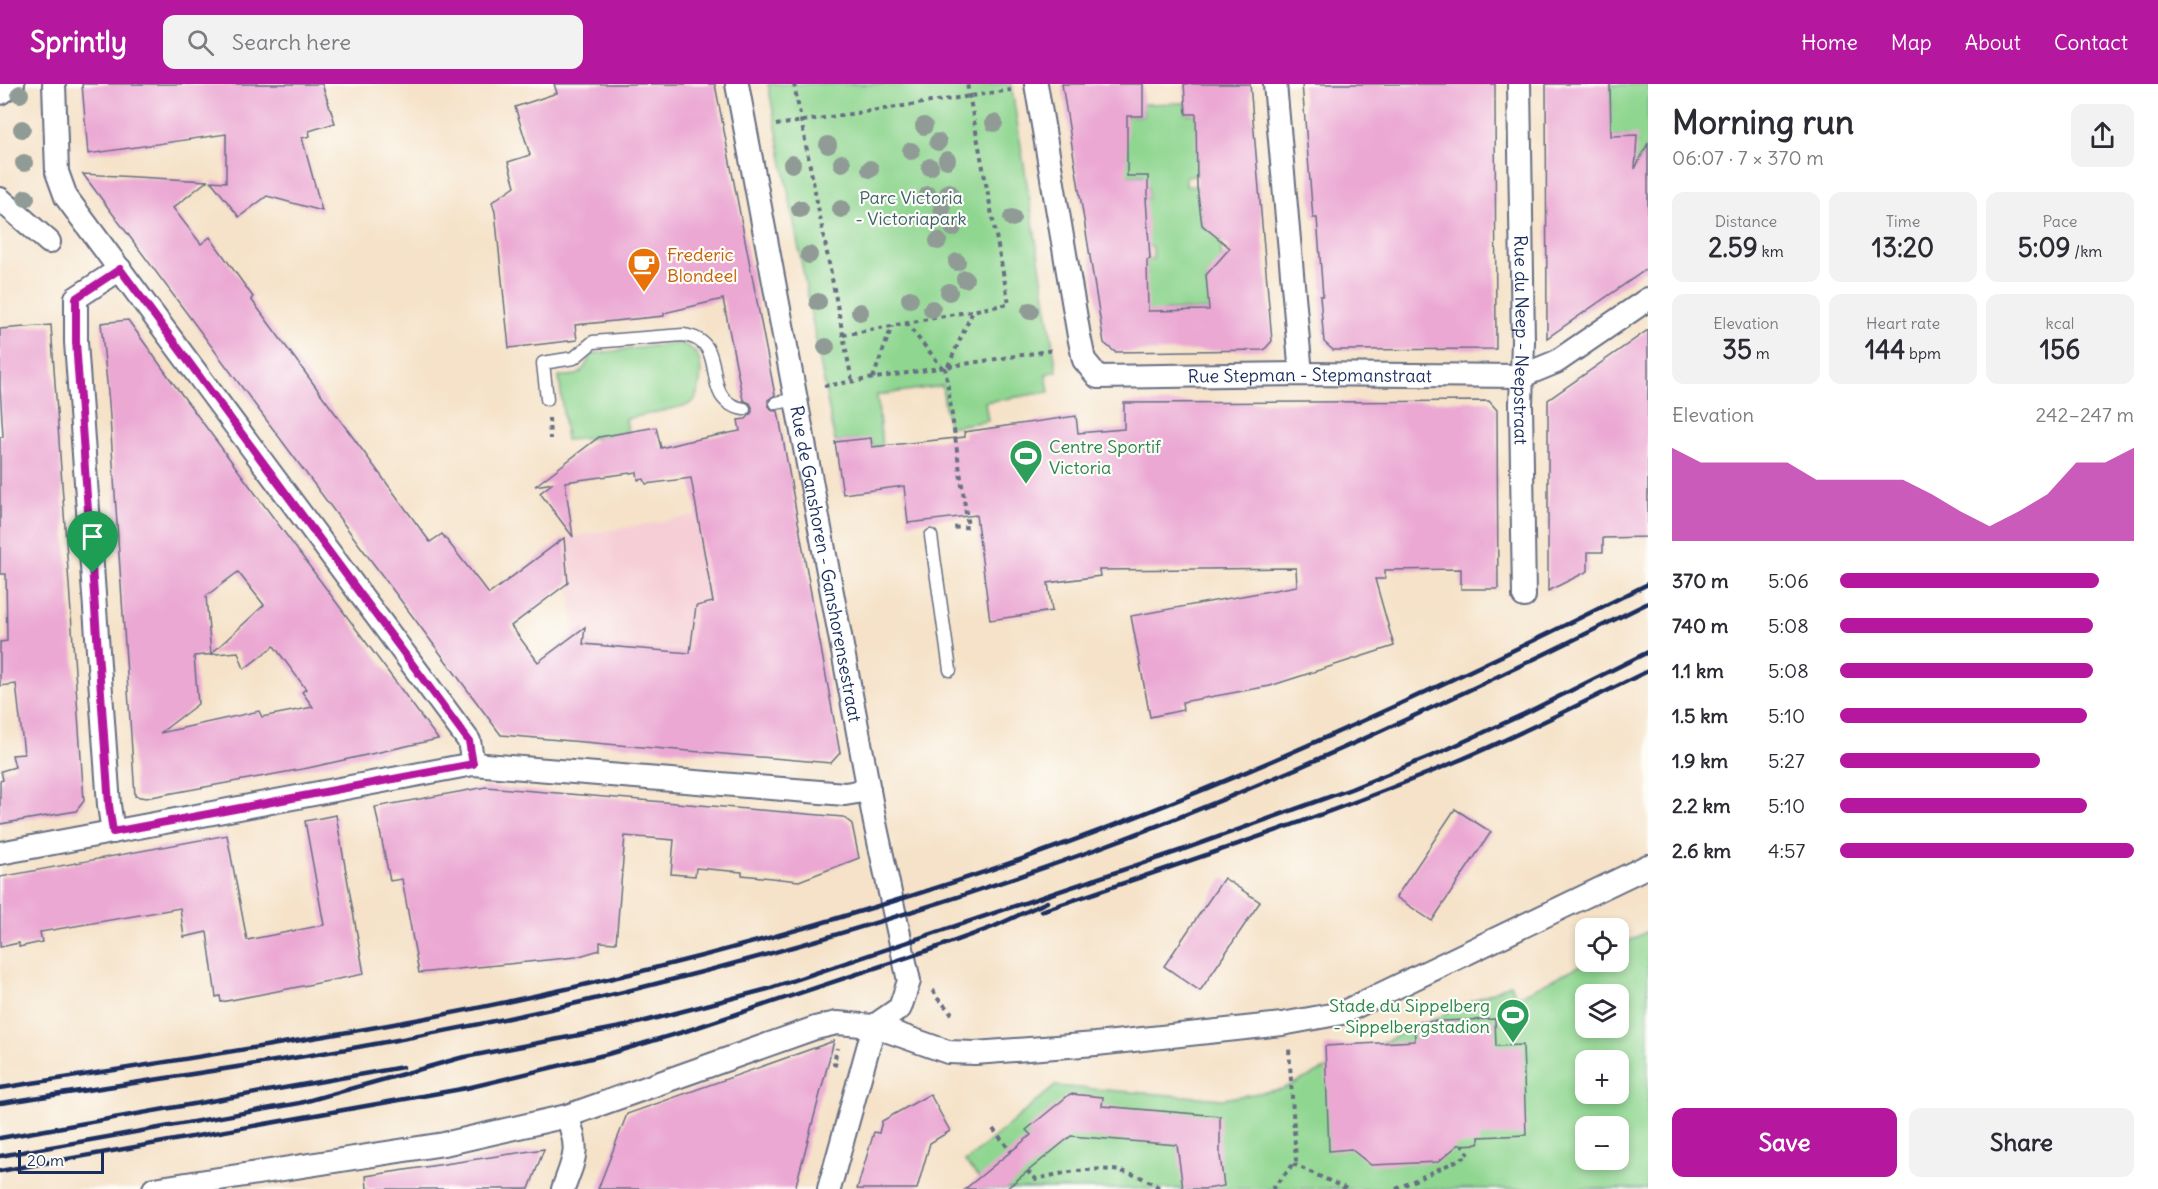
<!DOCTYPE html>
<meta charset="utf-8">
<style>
body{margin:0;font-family:Delius,sans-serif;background:#f2f2f3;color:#2b2b33;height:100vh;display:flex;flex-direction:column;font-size:22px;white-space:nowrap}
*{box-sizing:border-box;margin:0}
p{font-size:20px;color:#7c7c81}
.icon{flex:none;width:33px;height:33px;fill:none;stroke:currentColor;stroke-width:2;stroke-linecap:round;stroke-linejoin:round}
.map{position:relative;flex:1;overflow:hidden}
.sheet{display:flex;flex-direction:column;background:#fff;width:510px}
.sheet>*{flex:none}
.buttons{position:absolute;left:1575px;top:834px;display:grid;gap:12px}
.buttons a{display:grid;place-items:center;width:54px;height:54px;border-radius:12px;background:#fff;box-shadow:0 3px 9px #0003;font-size:30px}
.scale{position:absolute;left:18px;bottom:15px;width:86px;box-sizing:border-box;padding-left:6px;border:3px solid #1b2f5e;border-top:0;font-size:16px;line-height:21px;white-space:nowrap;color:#1b2f5e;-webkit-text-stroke:4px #fdfcf7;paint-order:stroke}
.pin{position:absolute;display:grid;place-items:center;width:51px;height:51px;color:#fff;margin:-62px -26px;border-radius:50% 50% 50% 0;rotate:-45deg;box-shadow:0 0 6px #0007}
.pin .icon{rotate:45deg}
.round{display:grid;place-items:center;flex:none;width:63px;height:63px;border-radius:12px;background:#f2f2f3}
.summary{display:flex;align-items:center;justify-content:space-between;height:102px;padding:0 24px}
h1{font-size:33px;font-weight:700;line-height:45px}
.stats{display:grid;grid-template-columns:repeat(3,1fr);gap:9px;height:102px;padding:6px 24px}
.stats div{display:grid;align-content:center;border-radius:12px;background:#f2f2f3;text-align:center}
.stats b{font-size:26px;font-weight:700}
.stats small{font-size:16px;font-weight:400}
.stats p{font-size:16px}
.chart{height:168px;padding:12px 24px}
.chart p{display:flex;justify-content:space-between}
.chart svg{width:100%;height:108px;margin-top:6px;fill:#b5179e;opacity:.7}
.primary-button{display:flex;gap:12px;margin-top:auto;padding:12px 24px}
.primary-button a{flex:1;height:69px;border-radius:12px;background:#b5179e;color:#fff;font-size:24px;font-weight:700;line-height:69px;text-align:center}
.primary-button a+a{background:#f2f2f3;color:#2b2b33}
ul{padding:0 24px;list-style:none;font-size:20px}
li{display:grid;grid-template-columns:96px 72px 1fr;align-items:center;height:45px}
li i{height:15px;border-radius:8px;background:#b5179e}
header{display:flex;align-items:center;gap:36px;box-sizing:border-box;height:84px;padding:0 30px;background:#b5179e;color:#fff}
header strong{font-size:28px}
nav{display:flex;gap:33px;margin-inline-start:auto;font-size:21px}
.search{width:420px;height:54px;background:#f2f2f3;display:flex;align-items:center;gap:15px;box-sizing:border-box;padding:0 21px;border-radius:12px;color:#7c7c81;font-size:22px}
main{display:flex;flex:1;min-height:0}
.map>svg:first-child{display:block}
.built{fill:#f6cfd6}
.green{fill:#8fd690;stroke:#558277;stroke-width:1.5;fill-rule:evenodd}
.building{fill:#eba8d3;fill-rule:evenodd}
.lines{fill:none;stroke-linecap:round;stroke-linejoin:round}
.lane-casing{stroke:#676e83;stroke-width:15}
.street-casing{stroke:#676e83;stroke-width:26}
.path{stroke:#676e83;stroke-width:4;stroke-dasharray:4.5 4.5;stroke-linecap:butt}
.lane{stroke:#fff;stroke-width:12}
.street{stroke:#fff;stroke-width:22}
.rail{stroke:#1b2f5e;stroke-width:4.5}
.tree{fill:#909b96}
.route-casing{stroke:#fff;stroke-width:12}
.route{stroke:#b5179e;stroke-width:8}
.labels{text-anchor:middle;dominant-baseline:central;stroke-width:4.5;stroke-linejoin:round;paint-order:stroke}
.park-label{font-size:18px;fill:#3e616d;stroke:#fdfcf7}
.food-label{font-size:18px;fill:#c56008;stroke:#fdfcf7;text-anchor:start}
.street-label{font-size:18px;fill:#1b2f5e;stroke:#fdfcf7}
.leisure-label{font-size:18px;fill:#27864d;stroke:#fdfcf7;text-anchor:start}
</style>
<header>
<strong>Sprintly</strong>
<div class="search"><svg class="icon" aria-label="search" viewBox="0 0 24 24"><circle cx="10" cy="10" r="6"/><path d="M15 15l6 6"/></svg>Search here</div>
<nav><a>Home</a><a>Map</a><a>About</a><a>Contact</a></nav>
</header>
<main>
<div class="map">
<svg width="1648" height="1105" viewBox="0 0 1648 1105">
<rect width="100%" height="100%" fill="#fdfcf7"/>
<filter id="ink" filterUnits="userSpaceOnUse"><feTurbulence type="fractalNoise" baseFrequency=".0167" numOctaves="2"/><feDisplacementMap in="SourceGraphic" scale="12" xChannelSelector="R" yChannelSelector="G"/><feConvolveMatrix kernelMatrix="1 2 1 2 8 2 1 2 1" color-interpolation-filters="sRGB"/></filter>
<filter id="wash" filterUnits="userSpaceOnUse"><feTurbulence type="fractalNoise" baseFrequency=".008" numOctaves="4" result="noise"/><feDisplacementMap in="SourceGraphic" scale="24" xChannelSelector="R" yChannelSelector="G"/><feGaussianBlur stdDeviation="1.35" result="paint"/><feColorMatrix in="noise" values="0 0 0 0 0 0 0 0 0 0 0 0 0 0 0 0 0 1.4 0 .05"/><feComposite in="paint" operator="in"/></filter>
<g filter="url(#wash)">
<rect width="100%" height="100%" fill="#f5e2c8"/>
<polygon class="built" points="699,431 719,517 704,578 696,669 611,661 615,614 573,552 574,542 564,454"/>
<g class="green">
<polygon points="768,0 1011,0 1055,275 1057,287 1046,290 1049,308 985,318 988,337 948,343 942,302 877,311 882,362 872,363 871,355 835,358"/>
<polygon points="1648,0 1648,59 1636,83 1648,101 1644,104 1630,77 1629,52 1610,52 1610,1"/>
<polygon points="1185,19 1186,30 1201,30 1197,91 1186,92 1186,102 1216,103 1201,131 1202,141 1206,145 1219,144 1223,186 1210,187 1206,192 1207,202 1211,205 1211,226 1168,226 1145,232 1147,176 1153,175 1153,163 1149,162 1137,115 1148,114 1148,102 1145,101 1143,91 1129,92 1126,95 1125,32 1143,32 1143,20"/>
<path d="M678,259C707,265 703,294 695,316L688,321L626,335L628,348L596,354L566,356L559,292C586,292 579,290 592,270Z"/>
<path d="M1648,847V1105H979V1094L965,1078L1055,1002L1223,1015L1282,1005L1510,900L1517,913L1587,878H1618L1619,862ZM1586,910H1618V944H1586ZM1586,976H1618V1010H1586ZM1586,1042H1618V1076H1586Z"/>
</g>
<g id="blocks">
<g class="building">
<polygon points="82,0 322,0 335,39 309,47 310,52 302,54 322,127 267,112 239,133 211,97 226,98 226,50 88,70"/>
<polygon points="554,0 715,0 775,311 768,316 768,321 773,327 778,327 840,669 831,679 501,651 83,90 207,97 173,124 201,160 210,153 253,213 251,215 430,458 442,450 489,510 564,454 568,499 511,542 538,578 585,543 583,560 690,569 696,522 713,518 691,394 646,400 644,395 638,396 637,388 565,398 573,453 540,409 553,399 535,402 599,353 656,343 661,364 684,358 740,347 738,336 746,335 752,328 752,323 750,319 743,316 723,215 664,229 664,232 575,241 577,256 509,264 495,128 492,118 515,102 508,78 530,71 515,23 557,9"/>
<polygon points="1062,0 1143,0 1143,32 1127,32 1127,92 1148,92 1148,114 1146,114 1150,175 1147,176 1148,227 1209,226 1206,191 1230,164 1202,141 1197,103 1196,30 1186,30 1184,0 1250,0 1272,257 1264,266 1115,268 1104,259"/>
<polygon points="1302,0 1495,0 1496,265 1344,266 1333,266 1324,258 1320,212 1323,212 1317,134 1313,134"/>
<polygon points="1546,0 1610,0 1611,52 1637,51 1635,85 1648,59 1648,184 1547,254"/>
<path d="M128,236L171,296L438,655L308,684L146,714L135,712L109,319L101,239ZM238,488L264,521L211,570L206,512ZM274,562L306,605L302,608L313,623L262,633L259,627L160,649L198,620L194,572L238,568L244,585Z"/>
<polygon points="51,241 84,717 76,727 0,740 0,697 3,696 1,687 15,683 12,671 24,670 16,600 0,602 0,558 7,557 6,490 0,490 0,353 3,353 0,303 0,245"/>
<polygon points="1648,246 1648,453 1603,454 1603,468 1588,468 1588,487 1548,507 1548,316"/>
<polygon points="1489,317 1497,326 1498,505 1461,505 1461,485 1385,486 1385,495 1375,495 1394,562 1270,602 1182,618 1183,626 1150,633 1131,532 1297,502 1296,484 1099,486 1100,492 1048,499 1052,527 990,536 976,431 908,439 904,402 843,410 835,358 871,354 872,363 965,353 964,348 1076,332 1078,349 1124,345 1124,319"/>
<polygon points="486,703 843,733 852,740 859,774 799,797 742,791 742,788 696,784 695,792 671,790 674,756 625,752 616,859 600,858 600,866 576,873 419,889 402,795 390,797 375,723"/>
<polygon points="1455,725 1491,748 1432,837 1396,813"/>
<polygon points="336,731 364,890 221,918 220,912 216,913 207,848 184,853 180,824 40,848 42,858 19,863 19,859 0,863 0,793 227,751 247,856 324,841 305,737"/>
<polygon points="1224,794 1260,818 1200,907 1164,882"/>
<polygon points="1495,935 1496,962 1523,961 1526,1051 1479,1053 1479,1060 1458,1061 1438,1078 1371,1081 1351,1065 1329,1067 1325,962 1415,957 1414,938"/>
<polygon points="834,957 795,1105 598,1105 627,1030"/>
<polygon points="930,1010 950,1047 930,1059 917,1105 857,1105 874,1048 879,1049 882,1037"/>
<polygon points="1070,1010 1103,1013 1102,1022 1220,1032 1220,1072 1224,1102 1206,1105 1183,1105 1177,1061 1071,1052 1006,1105 965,1105 1031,1051 1026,1046"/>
<polygon points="544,1065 529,1105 367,1105 366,1092"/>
</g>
</g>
</g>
<g filter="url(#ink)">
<use href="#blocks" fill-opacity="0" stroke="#676e83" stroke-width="1.5"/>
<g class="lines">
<g class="lane-casing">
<g id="lane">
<path d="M547,315L543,279L574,274L593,258L683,251C734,257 695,317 744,325"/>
<polyline points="776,319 797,315"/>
<polyline points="931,452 950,586"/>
</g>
</g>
<g class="street-casing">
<g id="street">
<polyline points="54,0 57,88 66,113 469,657 473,680"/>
<path id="s1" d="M737,0L875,739L909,897L900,924L874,942"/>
<path id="s2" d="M1036,0L1079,252L1084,276L1098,293L1301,290L1522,292L1556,278L1648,215"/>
<polyline points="1275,0 1301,290"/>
<path id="s3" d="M1519,0L1523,257L1521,320L1524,512"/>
<polyline points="0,9 13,0"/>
<polyline points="0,115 49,158"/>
<polyline points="113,748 109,721 76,258 76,214 120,185"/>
<polyline points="0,769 473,680 845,710 869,706"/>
<polyline points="154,1105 444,1060 567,1032 815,944 837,939 874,942 948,968 975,969 1096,960 1282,940 1342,929 1648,782"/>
<path d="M563,1105C575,1073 580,1066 567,1032"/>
<polyline points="829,1105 874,942"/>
</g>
</g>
<g class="path">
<polyline points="794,0 852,297"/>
<polyline points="776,41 1011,6"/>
<polyline points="906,239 942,283"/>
<polyline points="843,251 1009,220 967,0"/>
<polyline points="948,282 973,227"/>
<polyline points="945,283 968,443 950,444"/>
<polyline points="873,294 892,242"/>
<polyline points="824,302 1054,266"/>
<polyline points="549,334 550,355"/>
<polyline points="933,906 937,914 951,928 948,932"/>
<polyline points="837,981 834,980 837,964"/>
<polyline points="993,1045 1011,1067"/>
<polyline points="1293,1080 1347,1105"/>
<path d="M1027,1087L1036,1095C1080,1085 1122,1076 1161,1105"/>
<polyline points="1272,1105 1296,1077 1289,964"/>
<polyline points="1396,1105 1469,1071 1462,1060"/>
</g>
<use href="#lane" class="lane"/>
<use href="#street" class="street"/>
<g class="rail">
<path d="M1041,827C1180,780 1319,735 1455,678C1521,650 1584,618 1648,587"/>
<path d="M0,1004C141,982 281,961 421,935C575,906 728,868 878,822C1145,742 1399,625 1648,500"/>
<path d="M0,1019C221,986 443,955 659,899C802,863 944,820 1083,770C1277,699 1464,611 1648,519"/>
<polyline points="0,1054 403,983"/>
<polyline points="0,1072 300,1019 460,974 626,942 768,905 1182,766 1351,705 1441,668 1524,630 1648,568"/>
<polyline points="0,1087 467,1004 608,970 686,947 938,863 993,843 1047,818"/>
</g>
</g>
<g class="tree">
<circle cx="20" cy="10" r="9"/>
<circle cx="994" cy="39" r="9"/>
<circle cx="924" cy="42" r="9"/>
<circle cx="22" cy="45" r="9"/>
<circle cx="938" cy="58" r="9"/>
<circle cx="828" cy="61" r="9"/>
<circle cx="911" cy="67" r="9"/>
<circle cx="947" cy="76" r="9"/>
<circle cx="24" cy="79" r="9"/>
<circle cx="842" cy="79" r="9"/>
<circle cx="792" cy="80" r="9"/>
<circle cx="930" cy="83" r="9"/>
<circle cx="870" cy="85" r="9"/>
<circle cx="949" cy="108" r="9"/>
<circle cx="928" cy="111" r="9"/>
<circle cx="26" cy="114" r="9"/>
<circle cx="800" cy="125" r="9"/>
<circle cx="841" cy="125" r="9"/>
<circle cx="942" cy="125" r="9"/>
<circle cx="1012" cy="134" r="9"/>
<circle cx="953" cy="144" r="9"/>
<circle cx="938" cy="157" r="9"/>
<circle cx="809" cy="171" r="9"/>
<circle cx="957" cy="178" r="9"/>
<circle cx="965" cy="195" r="9"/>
<circle cx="949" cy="208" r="9"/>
<circle cx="910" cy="215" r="9"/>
<circle cx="818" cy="218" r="9"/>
<circle cx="932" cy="225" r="9"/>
<circle cx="1030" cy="227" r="9"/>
<circle cx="860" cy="228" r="9"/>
<circle cx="826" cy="263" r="9"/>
</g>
</g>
<g class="lines" filter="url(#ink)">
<g class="route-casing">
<polygon id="route" points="120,185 469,657 473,680 113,748 109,721 76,258 76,214"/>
</g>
<use href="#route" class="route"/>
</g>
<defs>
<g id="cafe-pin" transform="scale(1.725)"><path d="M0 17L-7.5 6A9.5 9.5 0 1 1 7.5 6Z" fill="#e8710a" stroke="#fdfcf7"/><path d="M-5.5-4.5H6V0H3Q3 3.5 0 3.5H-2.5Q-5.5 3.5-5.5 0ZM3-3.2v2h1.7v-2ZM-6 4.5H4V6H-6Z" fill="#fff"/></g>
<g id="stadium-pin" transform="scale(1.725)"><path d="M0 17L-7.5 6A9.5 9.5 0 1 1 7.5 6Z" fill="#2e9e5b" stroke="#fdfcf7"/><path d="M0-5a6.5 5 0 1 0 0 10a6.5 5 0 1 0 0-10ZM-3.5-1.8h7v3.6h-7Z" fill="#fff"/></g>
</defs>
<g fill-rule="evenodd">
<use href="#cafe-pin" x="644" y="180"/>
<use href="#stadium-pin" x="1026" y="372"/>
<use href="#stadium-pin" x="1513" y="931"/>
</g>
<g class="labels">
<g class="park-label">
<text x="911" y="113">Parc Victoria<tspan x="911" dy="21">- Victoriapark</tspan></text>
</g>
<g class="food-label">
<text x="667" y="170">Frederic<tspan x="667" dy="21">Blondeel</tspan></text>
</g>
<g class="street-label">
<text stroke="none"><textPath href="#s3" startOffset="256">Rue du Neep - Neepstraat</textPath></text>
<text stroke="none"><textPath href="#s2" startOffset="514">Rue Stepman - Stepmanstraat</textPath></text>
<text stroke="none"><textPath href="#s1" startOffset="488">Rue de Ganshoren - Ganshorensestraat</textPath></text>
</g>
<g class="leisure-label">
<text x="1049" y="362">Centre Sportif<tspan x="1049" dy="21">Victoria</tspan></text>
<text x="1490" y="921" text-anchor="end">Stade du Sippelberg<tspan x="1490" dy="21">- Sippelbergstadion</tspan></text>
</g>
</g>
</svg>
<div class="buttons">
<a><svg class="icon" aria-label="locate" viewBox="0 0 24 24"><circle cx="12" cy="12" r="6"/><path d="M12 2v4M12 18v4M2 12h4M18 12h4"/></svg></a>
<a><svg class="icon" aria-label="layers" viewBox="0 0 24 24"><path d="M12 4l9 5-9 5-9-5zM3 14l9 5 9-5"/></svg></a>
<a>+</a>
<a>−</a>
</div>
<div class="scale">20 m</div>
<div class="pin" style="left:93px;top:489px;background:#1e9e55"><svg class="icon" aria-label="arrive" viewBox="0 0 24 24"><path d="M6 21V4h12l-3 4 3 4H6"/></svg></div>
</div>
<section class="sheet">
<div class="summary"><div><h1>Morning run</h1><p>06:07 · 7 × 370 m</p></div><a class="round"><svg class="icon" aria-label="share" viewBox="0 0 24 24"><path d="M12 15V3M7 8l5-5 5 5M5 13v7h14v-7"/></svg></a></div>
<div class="stats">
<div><p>Distance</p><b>2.59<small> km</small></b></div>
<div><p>Time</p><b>13:20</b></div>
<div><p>Pace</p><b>5:09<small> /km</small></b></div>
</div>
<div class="stats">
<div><p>Elevation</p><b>35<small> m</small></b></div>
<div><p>Heart rate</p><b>144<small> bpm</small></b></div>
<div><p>kcal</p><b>156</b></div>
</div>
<div class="chart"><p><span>Elevation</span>242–247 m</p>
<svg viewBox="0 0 160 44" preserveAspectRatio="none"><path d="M0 44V6L10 12L20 12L30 12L40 12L50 19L60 19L70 19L80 19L90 25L100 32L110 38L120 32L130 25L140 12L150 12L160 6V44z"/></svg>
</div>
<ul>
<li><b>370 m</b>5:06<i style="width:88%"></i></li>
<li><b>740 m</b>5:08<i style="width:86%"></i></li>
<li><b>1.1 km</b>5:08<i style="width:86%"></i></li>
<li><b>1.5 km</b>5:10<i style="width:84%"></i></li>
<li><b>1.9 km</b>5:27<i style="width:68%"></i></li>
<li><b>2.2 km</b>5:10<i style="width:84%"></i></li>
<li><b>2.6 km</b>4:57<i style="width:100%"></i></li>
</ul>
<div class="primary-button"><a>Save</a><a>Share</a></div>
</section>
</main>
